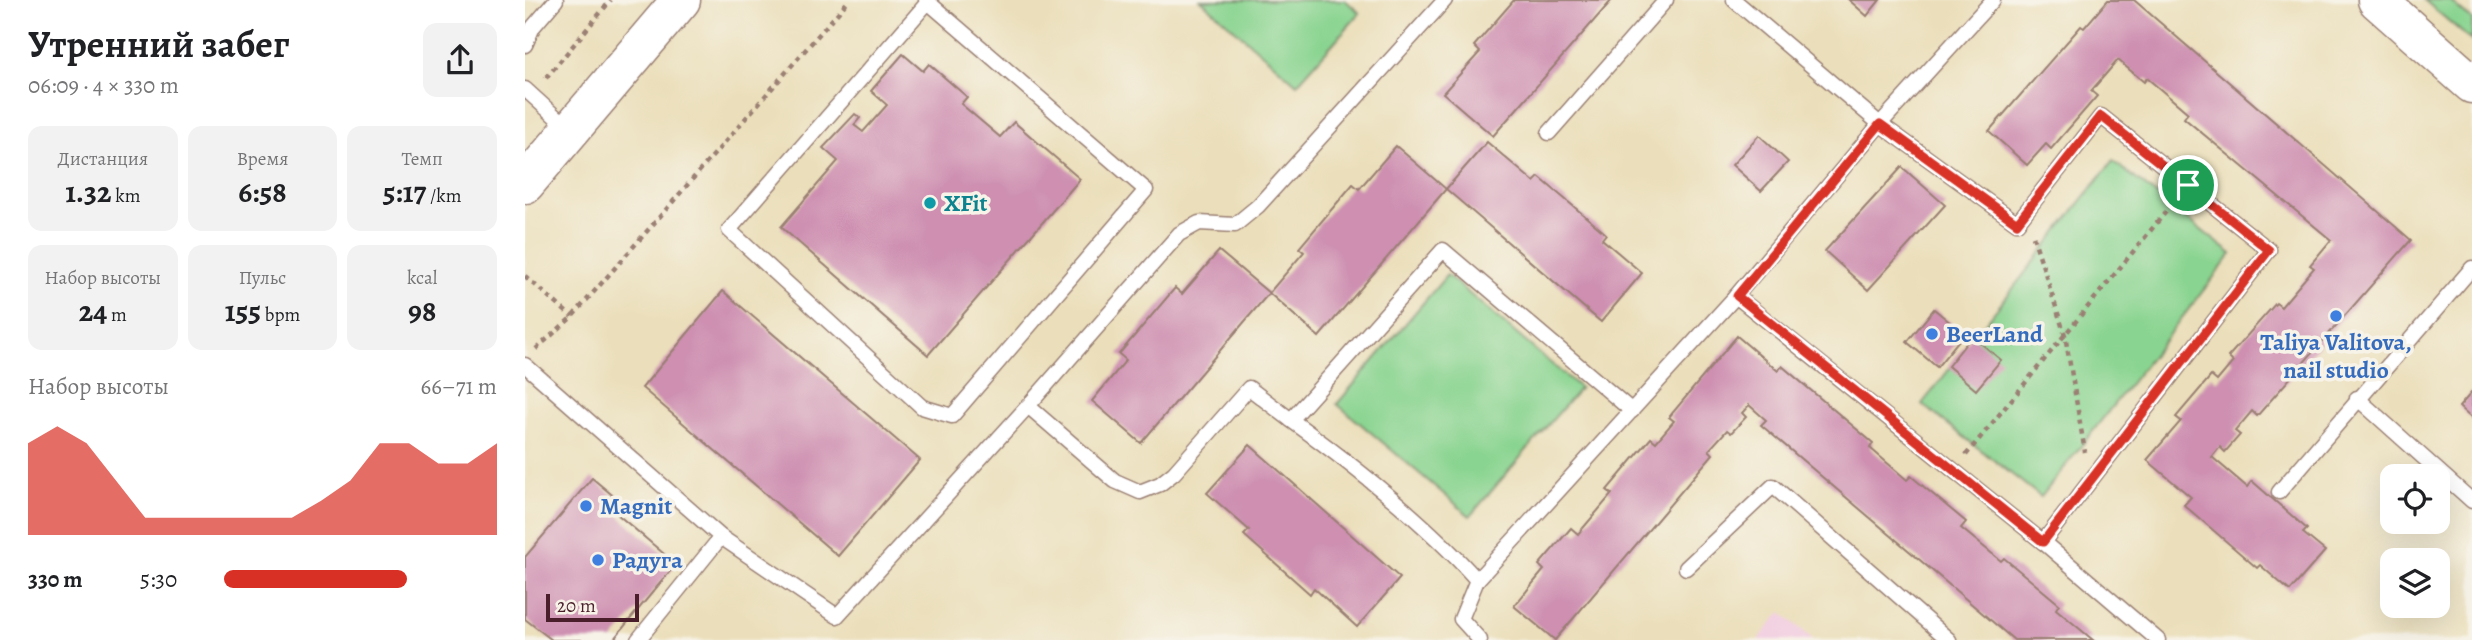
<!DOCTYPE html>
<html lang="ru">
<meta charset="utf-8">
<style>
body{margin:0;font-family:Alegreya,serif;background:#f2f2f2;color:#202124;height:100vh;display:flex;flex-direction:column;font-size:26px;white-space:nowrap}
*{box-sizing:border-box;margin:0}
p{font-size:23px;color:#757577}
.icon{flex:none;width:38px;height:38px;fill:none;stroke:currentColor;stroke-width:2;stroke-linecap:round;stroke-linejoin:round}
.map{position:relative;flex:1;overflow:hidden}
.sheet{display:flex;flex-direction:column;background:#fff;width:525px}
.sheet>*{flex:none}
.controls{position:absolute;left:1855px;top:464px;display:grid;gap:14px}
.controls a{display:grid;place-items:center;width:70px;height:70px;border-radius:14px;background:#fff;box-shadow:0 7px 28px #0002;font-size:35px}
.scale{position:absolute;left:21px;bottom:18px;width:93px;box-sizing:border-box;padding-left:7px;border:4px solid #4a1f2b;border-top:0;font-size:19px;line-height:24px;white-space:nowrap;color:#4a1f2b;-webkit-text-stroke:5px #f7f3e8;paint-order:stroke}
.pin{position:absolute;display:grid;place-items:center;width:60px;height:60px;color:#fff;margin:-30px;border:4px solid #fff;border-radius:50%;box-shadow:0 2px 7px #0007}
.round{display:grid;place-items:center;flex:none;width:74px;height:74px;border-radius:14px;background:#f2f2f2}
.summary{display:flex;align-items:center;justify-content:space-between;height:119px;padding:0 28px}
h1{font-size:38px;font-weight:600;line-height:52px}
.metrics{display:grid;grid-template-columns:repeat(3,1fr);gap:10px;height:119px;padding:7px 28px}
.metrics div{display:grid;align-content:center;border-radius:14px;background:#f2f2f2;text-align:center}
.metrics b{font-size:30px;font-weight:600}
.metrics small{font-size:19px;font-weight:400}
.metrics p{font-size:19px}
.chart{height:196px;padding:14px 28px}
.chart p{display:flex;justify-content:space-between}
.chart svg{width:100%;height:126px;margin-top:7px;fill:#d93025;opacity:.7}
ul{padding:0 28px;list-style:none;font-size:23px}
li{display:grid;grid-template-columns:112px 84px 1fr;align-items:center;height:52px}
li i{height:18px;border-radius:9px;background:#d93025}
main{display:flex;flex:1;min-height:0}
.map>svg:first-child{display:block}
.built{fill:#f2cfe1}
.green{fill:#89d490;stroke:#6a7a5e;stroke-width:2}
.building{fill:#ce8fb1}
.lines{fill:none;stroke-linecap:round;stroke-linejoin:round}
.lane-casing{stroke:#9a7f73;stroke-width:17}
.secondary-casing{stroke:#9a7f73;stroke-width:41}
.path{stroke:#9a7f73;stroke-width:4.5;stroke-dasharray:5 5;stroke-linecap:butt}
.lane{stroke:#fff;stroke-width:14}
.secondary{stroke:#fff;stroke-width:38}
.route-casing{stroke:#fff;stroke-width:14}
.route{stroke:#d93025;stroke-width:9}
.culture-dot{fill:#0f9aa8;stroke:#f7f3e8;stroke-width:2.5}
.shop-dot{fill:#3f7fe0;stroke:#f7f3e8;stroke-width:2.5}
.labels{text-anchor:middle;dominant-baseline:central;stroke-width:7;stroke-linejoin:round;paint-order:stroke}
.culture-label{font-size:24px;font-weight:bold;fill:#0d838f;stroke:#f7f3e8;text-anchor:start}
.shop-label{font-size:24px;font-weight:bold;fill:#366cbe;stroke:#f7f3e8;text-anchor:start}
</style>
<main>
<section class="sheet">
<div class="summary"><div><h1>Утренний забег</h1><p>06:09 · 4 × 330 m</p></div><a class="round"><svg class="icon" aria-label="share" viewBox="0 0 24 24"><path d="M12 15V3M7 8l5-5 5 5M5 13v7h14v-7"/></svg></a></div>
<div class="metrics">
<div><p>Дистанция</p><b>1.32<small> km</small></b></div>
<div><p>Время</p><b>6:58</b></div>
<div><p>Темп</p><b>5:17<small> /km</small></b></div>
</div>
<div class="metrics">
<div><p>Набор высоты</p><b>24<small> m</small></b></div>
<div><p>Пульс</p><b>155<small> bpm</small></b></div>
<div><p>kcal</p><b>98</b></div>
</div>
<div class="chart"><p><span>Набор высоты</span>66–71 m</p>
<svg viewBox="0 0 160 44" preserveAspectRatio="none"><path d="M0 44V12L10 6L20 12L30 25L40 38L50 38L60 38L70 38L80 38L90 38L100 32L110 25L120 12L130 12L140 19L150 19L160 12V44z"/></svg>
</div>
<ul>
<li><b>330 m</b>5:30<i style="width:67%"></i></li>
</ul>
</section>
<div class="map">
<svg width="1947" height="640" viewBox="0 0 1947 640">
<rect width="100%" height="100%" fill="#f7f3e8"/>
<filter id="ink" filterUnits="userSpaceOnUse"><feTurbulence type="fractalNoise" baseFrequency=".0143" numOctaves="2"/><feDisplacementMap in="SourceGraphic" scale="14" xChannelSelector="R" yChannelSelector="G"/><feConvolveMatrix kernelMatrix="1 2 1 2 8 2 1 2 1" color-interpolation-filters="sRGB"/></filter>
<filter id="wash" filterUnits="userSpaceOnUse"><feTurbulence type="fractalNoise" baseFrequency=".00686" numOctaves="4" result="noise"/><feDisplacementMap in="SourceGraphic" scale="28" xChannelSelector="R" yChannelSelector="G"/><feGaussianBlur stdDeviation="1.57" result="paint"/><feColorMatrix in="noise" values="0 0 0 0 0 0 0 0 0 0 0 0 0 0 0 0 0 1.4 0 .05"/><feComposite in="paint" operator="in"/></filter>
<g filter="url(#wash)">
<rect width="100%" height="100%" fill="#ebdfbb"/>
<polygon class="built" points="1256,612 1289,640 1233,640"/>
<g class="green">
<polygon points="676,0 820,0 835,13 772,84"/>
<polygon points="1899,0 1924,0 1947,20 1947,41"/>
<polygon points="1588,161 1707,254 1516,497 1397,404"/>
<polygon points="922,275 1055,388 945,516 812,404"/>
</g>
<g id="blocks">
<g class="building">
<polygon points="989,0 1087,0 968,136 918,93 955,52 949,46"/>
<polygon points="1324,0 1355,0 1342,16"/>
<polygon points="1583,0 1609,0 1886,240 1732,416 1727,411 1710,431 1715,435 1700,452 1695,447 1687,457 1722,487 1727,481 1782,529 1778,533 1800,551 1765,591 1735,565 1732,568 1659,505 1666,497 1622,460 1656,421 1651,417 1686,376 1692,381 1708,362 1703,357 1751,303 1756,307 1789,268 1785,265 1806,240 1659,118 1663,113 1622,78 1619,82 1593,60 1566,91 1572,96 1526,149 1521,144 1502,165 1464,131 1556,26 1559,28"/>
<polygon points="378,54 398,71 404,64 442,97 436,104 475,137 489,122 555,179 403,355 256,227 313,161 298,148 330,114 335,118 329,125 338,132 362,105 346,91"/>
<polygon points="1234,135 1263,162 1236,191 1207,165"/>
<polygon points="962,142 1009,182 1014,177 1081,234 1077,239 1117,273 1076,322 921,189"/>
<polygon points="871,146 921,189 794,337 744,293 616,443 567,401 601,360 594,354 650,288 657,294 694,251 744,293 779,252 774,248 828,184 834,189"/>
<polygon points="1377,167 1420,205 1343,290 1300,251"/>
<polygon points="198,291 395,460 313,556 117,388"/>
<polygon points="1409,309 1439,334 1412,367 1382,342"/>
<polygon points="1212,336 1253,371 1257,366 1348,443 1345,448 1382,480 1386,476 1441,522 1436,528 1476,561 1479,558 1534,604 1531,609 1568,640 1489,640 1236,425 1241,420 1224,405 1217,413 1221,417 1206,433 1202,430 1184,450 1188,454 1030,640 989,606 1019,570 1014,565 1046,528 1053,534 1087,494 1082,490 1126,438 1131,442 1149,421 1144,417"/>
<polygon points="1447,336 1476,360 1451,390 1423,366"/>
<polygon points="1947,392 1947,419 1934,407"/>
<polygon points="725,445 875,578 832,627 789,588 785,594 719,535 724,530 682,493"/>
<polygon points="67,478 92,499 85,508 151,564 88,640 27,640 0,619 0,557"/>
</g>
</g>
</g>
<g filter="url(#ink)">
<use href="#blocks" fill-opacity="0" stroke="#9a7f73" stroke-width="2"/>
<g class="lines">
<g class="lane-casing">
<g id="lane">
<path d="M401,0L403,2C475,64 548,127 621,190L427,416L397,407L204,230L403,2"/>
<polyline points="1209,0 1355,124 1492,223 1576,116 1744,250 1518,542 1633,640"/>
<polyline points="0,45 8,27 31,0"/>
<polyline points="0,89 44,129"/>
<polyline points="1024,133 1141,0"/>
<polyline points="1211,296 1518,542"/>
<polyline points="0,365 196,537 113,640"/>
<polyline points="1832,398 1947,501"/>
<path d="M1107,411L918,250L766,420C828,465 901,523 952,580L1211,296L1355,124L1468,0"/>
<polyline points="766,420 724,388 649,473 635,484 615,492 590,481 503,406 654,234 674,223 710,225 733,206 920,0"/>
<polyline points="1754,492 1947,268"/>
<polyline points="196,537 312,616 503,406"/>
<polyline points="1161,568 1248,486 1424,640"/>
<polyline points="952,580 936,619 955,640"/>
</g>
</g>
<g class="secondary-casing">
<g id="secondary">
<polyline points="1852,0 1947,84"/>
<polyline points="0,184 156,0"/>
</g>
</g>
<g class="path">
<polyline points="21,78 86,0"/>
<polyline points="1508,236 1540,335 1560,452"/>
<polyline points="0,276 47,317"/>
<polyline points="11,349 47,317 324,0"/>
<polyline points="1441,455 1649,202"/>
</g>
<use href="#lane" class="lane"/>
<use href="#secondary" class="secondary"/>
</g>
</g>
<g class="lines" filter="url(#ink)">
<g class="route-casing">
<polygon id="route" points="1576,116 1744,250 1518,542 1212,296 1355,124 1492,223"/>
</g>
<use href="#route" class="route"/>
</g>
<circle class="culture-dot" cx="405" cy="203" r="7"/>
<g class="shop-dot">
<circle cx="1811" cy="316" r="7"/>
<circle cx="1407" cy="334" r="7"/>
<circle cx="61" cy="506" r="7"/>
<circle cx="73" cy="560" r="7"/>
</g>
<g class="labels">
<g class="culture-label">
<text x="419" y="203">XFit</text>
</g>
<g class="shop-label">
<text x="1421" y="334">BeerLand</text>
<text x="1811" y="342" text-anchor="middle">Taliya Valitova,<tspan x="1811" dy="28">nail studio</tspan></text>
<text x="75" y="506">Magnit</text>
<text x="87" y="560">Радуга</text>
</g>
</g>
</svg>
<div class="controls">
<a><svg class="icon" aria-label="locate" viewBox="0 0 24 24"><circle cx="12" cy="12" r="6"/><path d="M12 2v4M12 18v4M2 12h4M18 12h4"/></svg></a>
<a><svg class="icon" aria-label="layers" viewBox="0 0 24 24"><path d="M12 4l9 5-9 5-9-5zM3 14l9 5 9-5"/></svg></a>
</div>
<div class="scale">20 m</div>
<div class="pin" style="left:1663px;top:185px;background:#1e9e55"><svg class="icon" aria-label="arrive" viewBox="0 0 24 24"><path d="M6 21V4h12l-3 4 3 4H6"/></svg></div>
</div>
</main>
